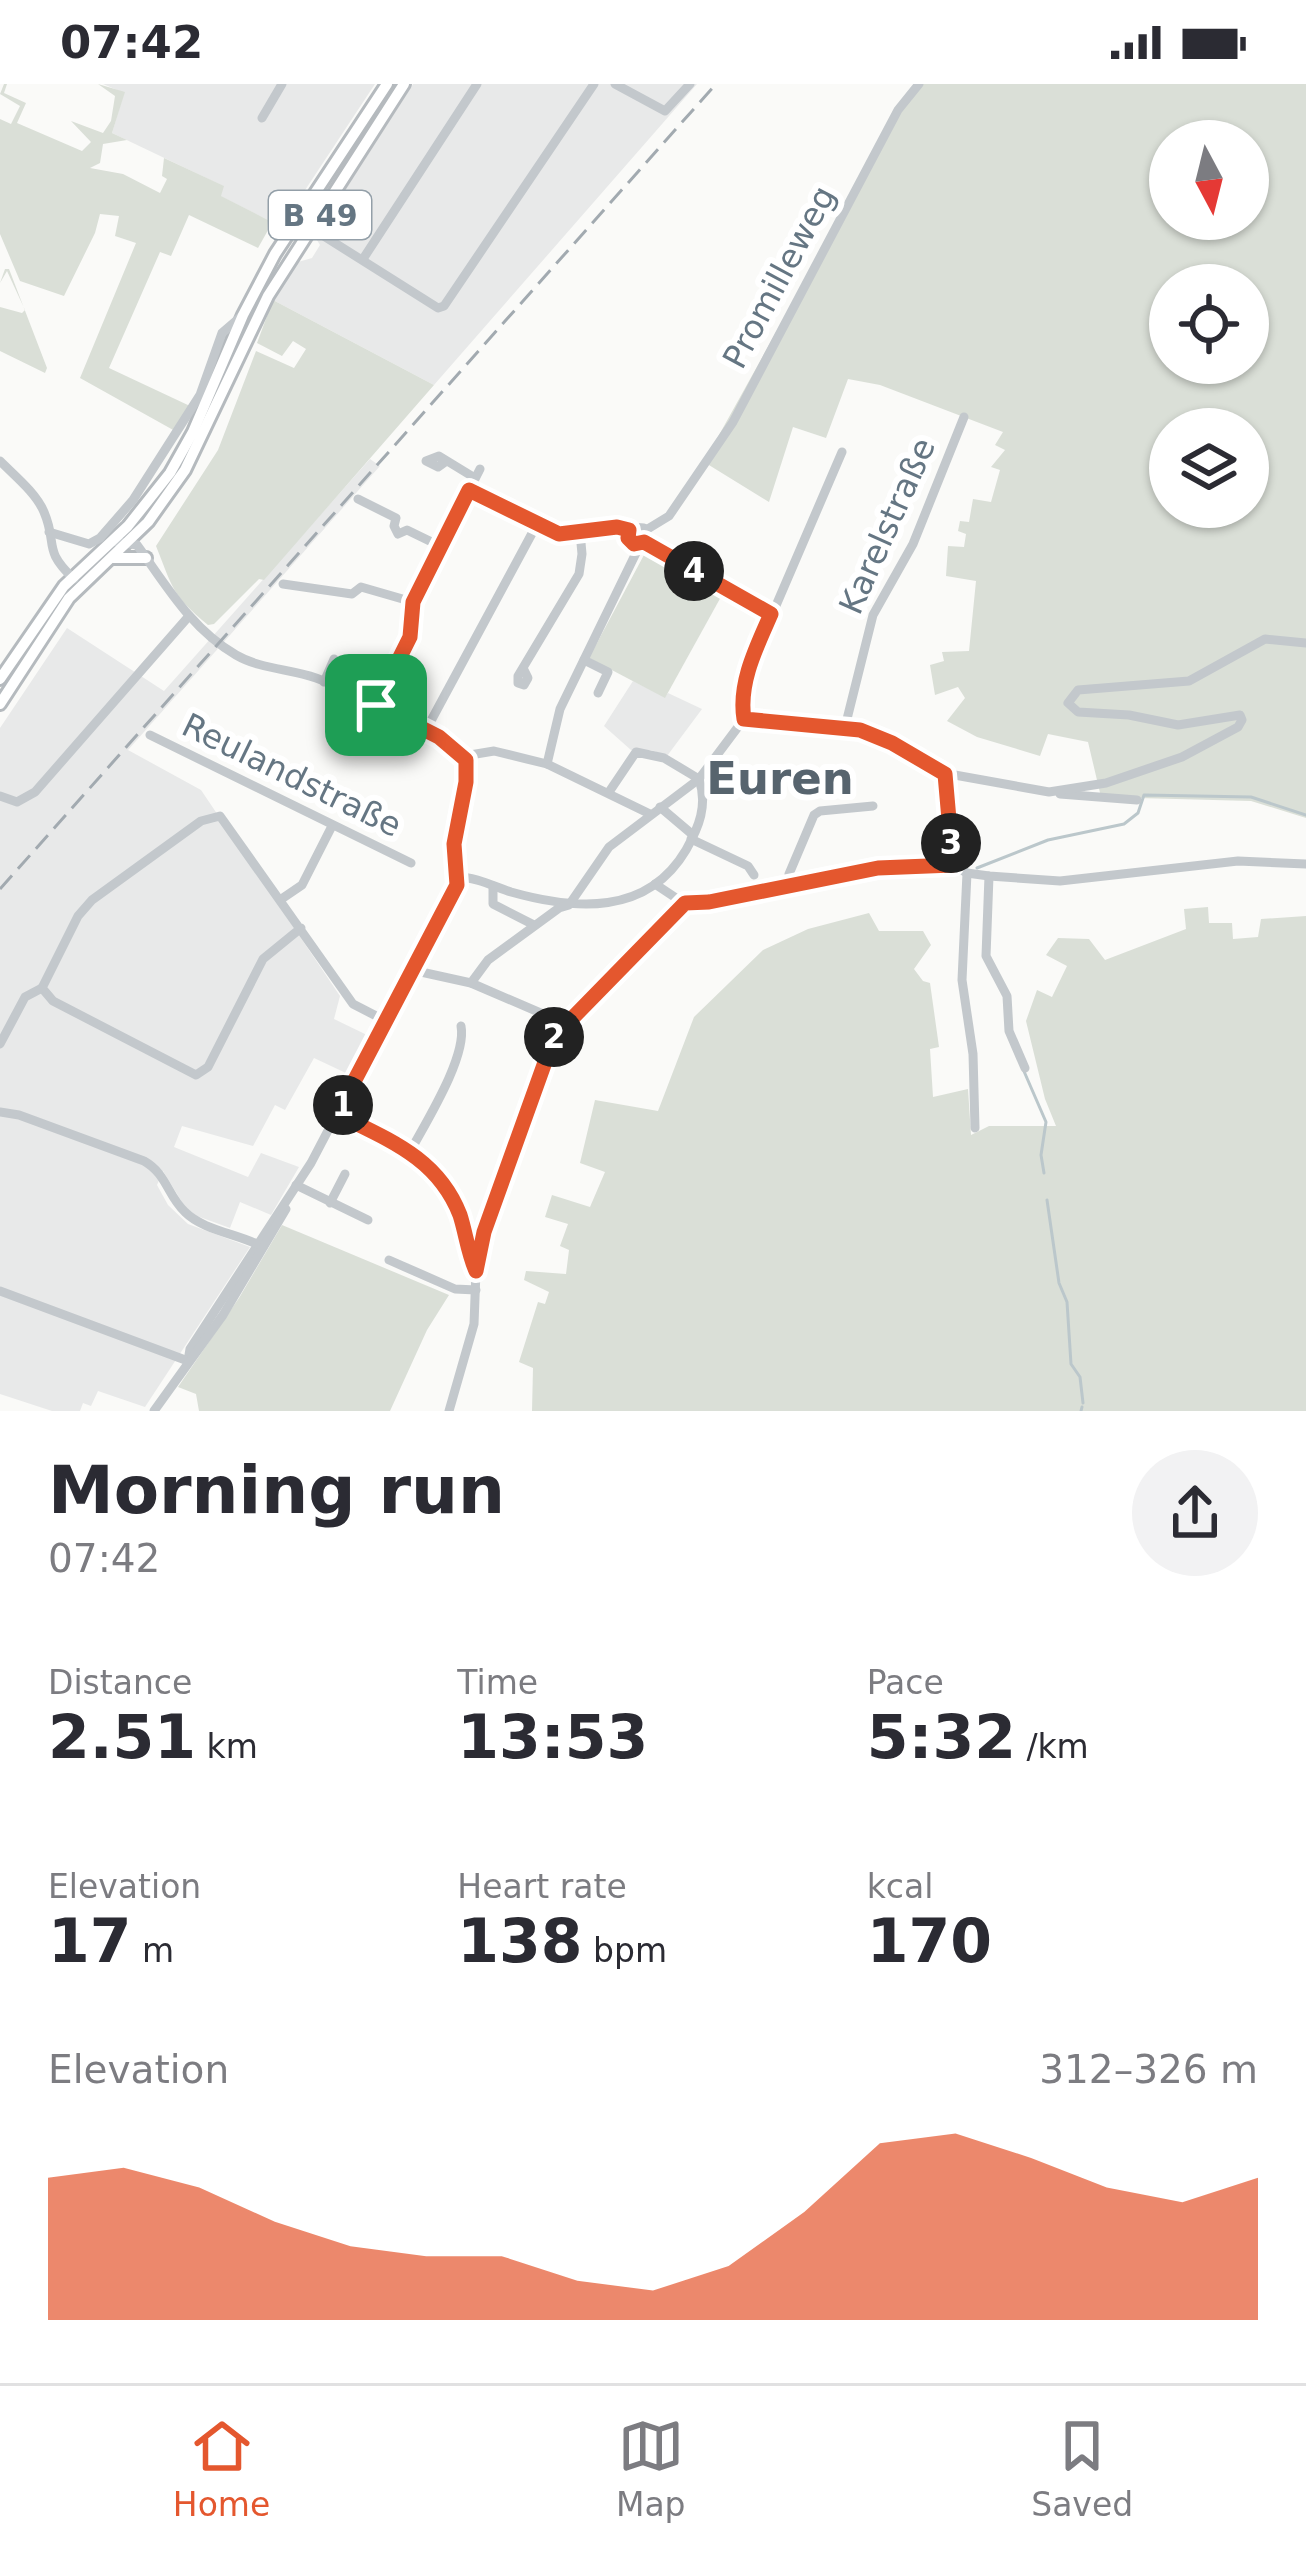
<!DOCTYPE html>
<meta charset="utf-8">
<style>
body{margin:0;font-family:"DejaVu Sans",sans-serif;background:#f2f2f3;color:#2b2b33;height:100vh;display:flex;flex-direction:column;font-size:45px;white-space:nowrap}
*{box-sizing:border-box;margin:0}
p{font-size:39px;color:#7c7c81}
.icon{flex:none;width:66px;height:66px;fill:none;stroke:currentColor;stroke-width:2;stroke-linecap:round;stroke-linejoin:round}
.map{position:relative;height:1327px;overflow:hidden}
.side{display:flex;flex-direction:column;background:#fff;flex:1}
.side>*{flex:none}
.needle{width:78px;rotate:173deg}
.fabs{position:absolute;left:1149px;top:36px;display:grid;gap:24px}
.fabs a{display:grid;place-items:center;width:120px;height:120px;border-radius:50%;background:#fff;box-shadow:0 3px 9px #0004;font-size:60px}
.pin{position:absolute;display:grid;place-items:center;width:102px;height:102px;color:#fff;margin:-51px;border-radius:24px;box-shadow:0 6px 18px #0006}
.km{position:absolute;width:60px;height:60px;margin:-30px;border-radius:50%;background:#222;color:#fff;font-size:33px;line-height:60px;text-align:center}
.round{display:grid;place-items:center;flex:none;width:126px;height:126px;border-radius:63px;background:#f2f2f3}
.headline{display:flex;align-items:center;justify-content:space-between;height:204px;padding:0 48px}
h1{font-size:66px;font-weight:600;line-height:90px}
.figures{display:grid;grid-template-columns:repeat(3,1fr);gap:18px;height:204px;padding:12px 48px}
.figures div{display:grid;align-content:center}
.figures b{font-size:60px;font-weight:600}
.figures small{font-size:33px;font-weight:400}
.figures p{font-size:33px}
.chart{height:336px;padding:24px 48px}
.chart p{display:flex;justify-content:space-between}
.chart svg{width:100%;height:216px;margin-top:12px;fill:#e4572e;opacity:.7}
.status{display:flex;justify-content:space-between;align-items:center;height:84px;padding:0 60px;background:#fff;direction:ltr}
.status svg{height:33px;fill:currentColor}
.dock{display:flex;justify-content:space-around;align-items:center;height:168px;border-top:3px solid #e1e1e2;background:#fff;font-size:33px;color:#7c7c81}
.dock a{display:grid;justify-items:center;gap:6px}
.dock .selected{color:#e4572e}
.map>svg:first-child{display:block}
.built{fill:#e8e9e9}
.green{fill:#dadfd7;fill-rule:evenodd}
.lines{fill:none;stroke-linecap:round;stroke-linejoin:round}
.stream{stroke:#bbc7cb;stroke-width:3}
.major-casing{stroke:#b5babe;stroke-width:16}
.minor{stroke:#c3c8cc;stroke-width:9}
.major{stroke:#fff;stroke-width:10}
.rail{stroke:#a2aab0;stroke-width:3;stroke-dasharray:18 9;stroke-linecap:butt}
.route-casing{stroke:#fff;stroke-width:24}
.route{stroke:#e4572e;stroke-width:15}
.labels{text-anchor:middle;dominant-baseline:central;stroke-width:12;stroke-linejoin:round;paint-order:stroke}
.shield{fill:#fff;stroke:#939fa8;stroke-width:3}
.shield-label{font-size:30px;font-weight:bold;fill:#657683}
.street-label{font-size:33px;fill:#657683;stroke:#fff}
.district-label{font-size:45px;font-weight:bold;fill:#57646e;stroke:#fff}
</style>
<div class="status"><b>07:42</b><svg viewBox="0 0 49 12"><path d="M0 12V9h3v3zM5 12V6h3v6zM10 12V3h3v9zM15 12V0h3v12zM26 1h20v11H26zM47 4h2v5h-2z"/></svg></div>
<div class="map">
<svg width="1306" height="1327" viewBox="0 0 1306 1327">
<rect width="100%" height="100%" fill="#fafaf8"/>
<g class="built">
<polygon points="103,0 375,0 284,138 272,131 268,136 220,112 223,102 112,49 124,9"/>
<polygon points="413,0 697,0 434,301 273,216 298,178 312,174 320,161 315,153"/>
<polygon points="370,375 380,382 128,666 201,706 340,912 334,935 367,951 348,990 314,974 285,1026 275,1021 253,1062 182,1042 174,1063 248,1093 261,1069 299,1083 271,1131 240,1118 230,1144 197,1132 185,1123 163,1087 157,1101 168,1121 188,1140 250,1163 145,1323 98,1307 91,1322 83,1319 80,1327 52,1327 0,1310 0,644 67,544 164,607"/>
<polygon points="633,597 665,613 668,609 702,625 667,672 651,666 631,666 604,642"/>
</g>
<g class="green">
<polygon points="4,0 7,0 4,9 26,19 17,39 82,67 91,58 71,37 103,49 111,37 115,12 98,0 125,8 112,49 127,56 103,60 100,79 90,84 123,90 160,109 167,95 162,92 164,74 224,102 221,112 268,136 267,148 258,164 189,131 171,172 160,168 109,284 190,322 175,347 80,294 136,159 115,152 119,132 100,130 95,149 64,212 20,197 0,150 0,35 11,40 20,22 0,10"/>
<path d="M914,0H1306V734L1251,717L1101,713L1088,658L1048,650L1040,672L977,653L947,637L965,614L958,603L935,611L930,581L944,577L942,568L969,567L976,497L946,492L948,462L964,463L966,450L958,447L960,437L969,438L973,415L991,418L1000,386L991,383L1005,366L995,361L1003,348L880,301L848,295L826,354L793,343L769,418L704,378ZM1170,57H1248V135H1170ZM1170,201H1248V279H1170ZM1170,345H1248V423H1170Z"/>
<polygon points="5,185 9,185 47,284 45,289 0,267 0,223 22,229 25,226 7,187 0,199"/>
<path d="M273,216L434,301L264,496L259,495L214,540L208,541C171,510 173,504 156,462L218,366L256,267L294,284L306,265L293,257L282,272L257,259Z"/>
<polygon points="651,467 722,511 665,614 589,574 645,469"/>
<polygon points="1208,823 1209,839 1232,839 1233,855 1258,853 1261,835 1306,832 1306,1327 532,1327 533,1284 519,1278 538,1218 545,1220 549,1208 524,1196 526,1187 566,1190 569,1166 560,1162 568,1140 545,1133 552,1111 590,1123 605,1088 580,1079 595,1016 658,1027 694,933 763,866 808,845 869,829 879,847 923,847 931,861 914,885 923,897 930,899 939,963 930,965 933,1013 968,1005 971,1051 989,1042 1056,1042 1045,1015 1026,937 1037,906 1052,913 1067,882 1046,871 1058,854 1089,855 1105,876 1186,845 1184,825"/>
<polygon points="282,1141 449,1211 427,1246 390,1327 199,1327 196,1310 178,1303 239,1214"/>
</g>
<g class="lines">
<g class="stream">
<polyline points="977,784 1048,756 1124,740 1138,729 1144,711 1251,713 1306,731"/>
<polyline points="1023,985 1046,1038 1041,1071 1044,1089"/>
<polyline points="1047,1116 1059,1199 1067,1218 1071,1280 1080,1293 1083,1319"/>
<polyline points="1081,1327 1082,1323"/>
</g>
<g class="major-casing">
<g id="major">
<polyline points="113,474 146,474"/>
<polyline points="0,595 64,502 128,442 170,389 193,348 243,231 275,170 387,0"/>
<polyline points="0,620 69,514 148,438 185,386 268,212 404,0"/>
</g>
</g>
<g class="minor">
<polyline points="615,0 665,27 690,0"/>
<polyline points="262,34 282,0"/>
<polyline points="311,144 438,224 444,222 594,0"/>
<polyline points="363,175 477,0"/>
<path d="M0,377C15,392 36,409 44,428C58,461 42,465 74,495"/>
<polyline points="445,378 438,383 426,377 439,372 475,394"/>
<polyline points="469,407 559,450 617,443 629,446"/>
<polyline points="358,415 396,434 394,442 398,450 407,446 442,463"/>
<polyline points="646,446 669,432 733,338 898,26 919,0"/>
<polyline points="49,448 89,460 100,454 133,416 200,311 222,249 243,231"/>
<path d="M112,457L137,461C166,501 191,545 236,571C260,585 290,585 316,594C349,606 457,650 467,681L455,746L454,806L311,1079L190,1265L188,1277"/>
<polyline points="644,458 647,451 644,444 631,443 628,451 632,458 644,458 771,530"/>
<polyline points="283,500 352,510 361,503 413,518"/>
<polyline points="584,576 608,588 598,609"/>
<polyline points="523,584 528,594 524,601 518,599 518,592 579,490 582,470 580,448"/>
<polyline points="324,598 334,575"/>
<polyline points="376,621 410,553 413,518 480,385"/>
<polyline points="744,635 742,618 750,582 842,368"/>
<polyline points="845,643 873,531 913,460 964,333"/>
<polyline points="426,646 536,442"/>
<polyline points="150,651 411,779"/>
<polyline points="464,672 494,667 547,680 650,730"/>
<polyline points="547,680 560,625 636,469 637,460"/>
<polyline points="945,690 953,781"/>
<polyline points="1060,710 1137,716"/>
<polyline points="0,712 17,718 35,708 189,532"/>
<polyline points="660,723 693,751"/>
<polyline points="691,755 748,782 754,791"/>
<polyline points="967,789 962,896 973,970 975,1044"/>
<polyline points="989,792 986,872 1007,912 1009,947 1025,984"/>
<path d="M457,793C476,793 493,802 511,808C575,826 647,832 686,766C699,743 708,721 699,695L664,674L636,668L609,708"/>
<polyline points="655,800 682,818 695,820 917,780 953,781 967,789 989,792 1060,797 1238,777 1306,780"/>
<polyline points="789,800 789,790 814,731 820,727 873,722"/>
<polyline points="493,802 493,820 534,841"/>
<polyline points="280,816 302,801 332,742"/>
<polyline points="301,844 263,875 208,983 196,991 53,917 42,904 78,832 92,816 201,737 220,732 353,920 384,936"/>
<polyline points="412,886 471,899 564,939"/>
<polyline points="471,899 488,876 559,824 569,821 609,763 699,695 744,635 861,646 893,659 938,688 1049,708 1106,699 1182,673 1238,643 1242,636 1240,631 1178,641 1129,631 1078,628 1068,619 1078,606 1189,597 1265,555 1306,559"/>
<polyline points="0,960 25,913 42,904"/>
<path d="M0,1028L19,1031L144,1077C167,1090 167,1111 185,1128C204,1147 240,1150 263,1163"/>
<path d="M337,1030C400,1061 440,1074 464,1145L483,1148"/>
<path d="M411,1066C426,1038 467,973 461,942"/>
<polyline points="296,1101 368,1136"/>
<polyline points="330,1119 345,1090"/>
<polyline points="464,1145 475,1186"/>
<polyline points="389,1176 455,1205 476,1206"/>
<polyline points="0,1207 188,1277"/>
<polyline points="154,1327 223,1231 286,1125"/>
<polyline points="449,1327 474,1240 476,1187 483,1148 520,1056 547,970 564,939 587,921 685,819"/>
</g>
<use href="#major" class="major"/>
<polyline class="rail" points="0,805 716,0"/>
</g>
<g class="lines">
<g class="route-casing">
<path id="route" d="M469,406L559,450L617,443L629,446L628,454L634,460L644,458L771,530C757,562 738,599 744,635L860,646L892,659L945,690L953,781L878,784L709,818L685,819L554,953L484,1148L476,1187C468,1169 466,1150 460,1131C438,1074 389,1056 337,1030L457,801L454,760L466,698V676L439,653L376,621L410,553L413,518Z"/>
</g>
<use href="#route" class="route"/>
</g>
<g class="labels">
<rect class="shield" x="269" y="107" width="102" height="48" rx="9"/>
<g class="shield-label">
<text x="320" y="131">B 49</text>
</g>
<g class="street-label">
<text transform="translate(779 193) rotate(-62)">Promilleweg</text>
<text transform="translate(887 442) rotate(-66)">Karelstraße</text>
<text transform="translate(292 691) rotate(26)">Reulandstraße</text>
</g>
<g class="district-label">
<text x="780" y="694">Euren</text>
</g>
</g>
</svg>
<div class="fabs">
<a><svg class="needle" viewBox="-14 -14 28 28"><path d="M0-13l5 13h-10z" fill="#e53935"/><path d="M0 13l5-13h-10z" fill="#7c7c81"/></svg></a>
<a><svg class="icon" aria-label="locate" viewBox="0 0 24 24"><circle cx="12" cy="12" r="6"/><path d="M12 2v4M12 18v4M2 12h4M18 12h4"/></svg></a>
<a><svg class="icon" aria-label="layers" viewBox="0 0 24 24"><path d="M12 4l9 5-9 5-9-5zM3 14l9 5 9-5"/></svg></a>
</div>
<div class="pin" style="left:376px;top:621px;background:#1e9e55"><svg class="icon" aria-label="arrive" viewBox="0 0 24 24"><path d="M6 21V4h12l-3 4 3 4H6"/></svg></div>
<b class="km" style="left:343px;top:1021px">1</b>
<b class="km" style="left:554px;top:953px">2</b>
<b class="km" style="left:951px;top:759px">3</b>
<b class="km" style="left:694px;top:487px">4</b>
</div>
<section class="side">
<div class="headline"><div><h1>Morning run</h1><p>07:42</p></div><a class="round"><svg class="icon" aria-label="share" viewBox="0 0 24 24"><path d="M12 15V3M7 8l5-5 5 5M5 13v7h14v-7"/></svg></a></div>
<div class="figures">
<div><p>Distance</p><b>2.51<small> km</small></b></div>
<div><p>Time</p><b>13:53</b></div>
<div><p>Pace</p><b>5:32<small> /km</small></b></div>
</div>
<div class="figures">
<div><p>Elevation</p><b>17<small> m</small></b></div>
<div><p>Heart rate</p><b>138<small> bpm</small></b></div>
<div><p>kcal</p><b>170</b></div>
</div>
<div class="chart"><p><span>Elevation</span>312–326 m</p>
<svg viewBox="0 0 160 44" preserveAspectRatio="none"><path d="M0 44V15L10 13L20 17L30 24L40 29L50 31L60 31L70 36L80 38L90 33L100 22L110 8L120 6L130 11L140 17L150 20L160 15V44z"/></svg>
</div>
</section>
<nav class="dock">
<a class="selected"><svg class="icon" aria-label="home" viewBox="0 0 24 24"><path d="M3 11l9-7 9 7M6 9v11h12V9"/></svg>Home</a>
<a><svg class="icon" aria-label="map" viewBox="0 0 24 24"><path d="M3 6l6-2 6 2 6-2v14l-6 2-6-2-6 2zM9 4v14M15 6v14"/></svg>Map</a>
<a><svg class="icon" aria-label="saved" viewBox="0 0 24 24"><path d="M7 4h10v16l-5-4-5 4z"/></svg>Saved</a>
</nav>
